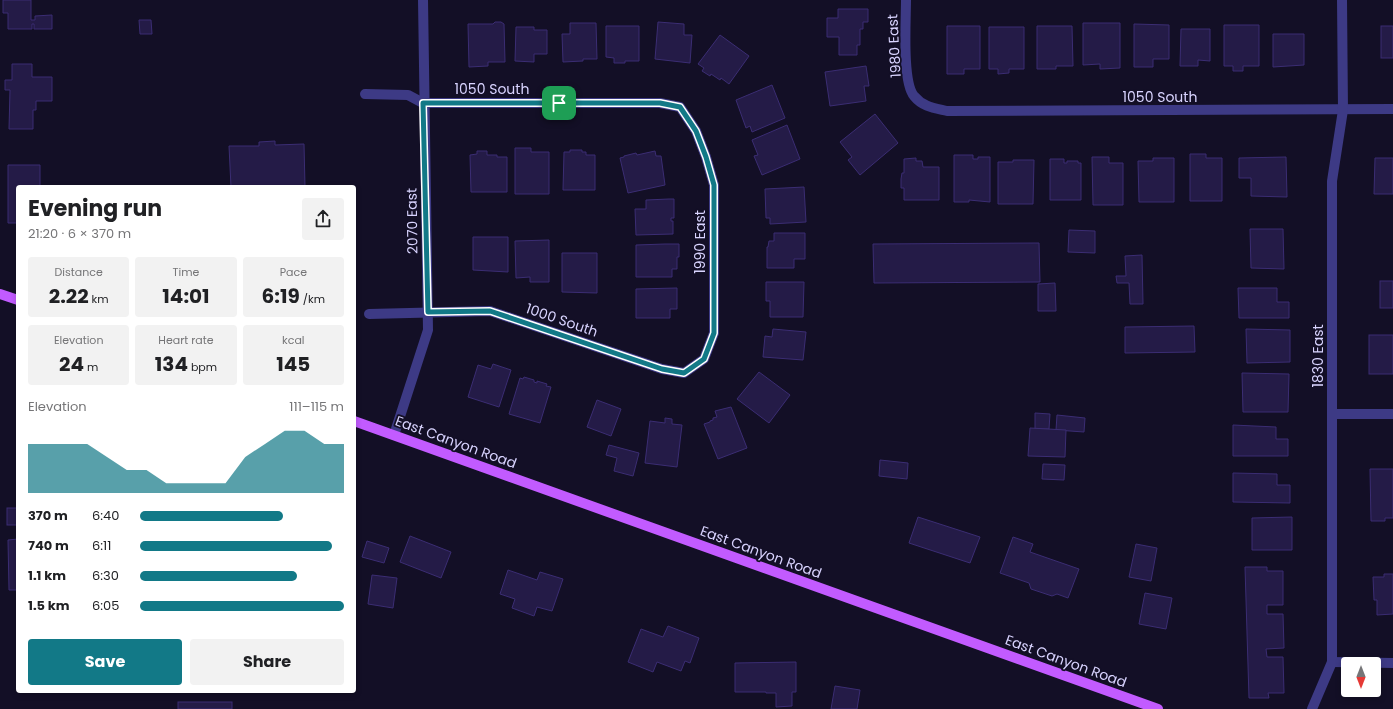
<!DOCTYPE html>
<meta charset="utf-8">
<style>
body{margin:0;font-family:Poppins,sans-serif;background:#f2f2f2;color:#202124;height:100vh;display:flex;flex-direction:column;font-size:15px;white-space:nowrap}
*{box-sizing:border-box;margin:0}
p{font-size:13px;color:#757577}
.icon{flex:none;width:22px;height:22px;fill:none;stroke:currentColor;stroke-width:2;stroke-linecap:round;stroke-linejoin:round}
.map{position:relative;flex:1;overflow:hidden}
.panel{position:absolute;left:16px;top:185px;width:340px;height:508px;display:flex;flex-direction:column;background:#fff;border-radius:4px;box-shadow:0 2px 6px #0003}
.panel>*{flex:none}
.needle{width:26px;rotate:180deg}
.buttons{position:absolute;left:1341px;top:657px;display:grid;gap:8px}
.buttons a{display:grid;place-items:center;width:40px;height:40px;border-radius:4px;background:#fff;box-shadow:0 2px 6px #0003;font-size:20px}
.pin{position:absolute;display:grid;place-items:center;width:34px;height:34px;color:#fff;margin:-17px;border-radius:8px;box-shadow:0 2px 6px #0006}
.round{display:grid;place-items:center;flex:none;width:42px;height:42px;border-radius:4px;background:#f2f2f2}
.overview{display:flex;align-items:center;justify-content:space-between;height:68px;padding:0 12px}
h1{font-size:22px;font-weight:700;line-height:30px}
.figures{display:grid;grid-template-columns:repeat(3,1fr);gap:6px;height:68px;padding:4px 12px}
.figures div{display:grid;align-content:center;border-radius:4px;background:#f2f2f2;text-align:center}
.figures b{font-size:20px;font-weight:700}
.figures small{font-size:11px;font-weight:400}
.figures p{font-size:11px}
.chart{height:112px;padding:8px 12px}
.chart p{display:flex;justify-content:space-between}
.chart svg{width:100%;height:72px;margin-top:4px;fill:#127987;opacity:.7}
.primary-button{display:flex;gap:8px;margin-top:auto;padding:8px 12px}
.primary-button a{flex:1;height:46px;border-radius:4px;background:#127987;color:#fff;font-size:16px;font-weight:700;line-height:46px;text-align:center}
.primary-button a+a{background:#f2f2f2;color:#202124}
ul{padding:0 12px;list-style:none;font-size:13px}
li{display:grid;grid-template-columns:64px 48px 1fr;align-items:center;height:30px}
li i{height:10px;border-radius:5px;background:#127987}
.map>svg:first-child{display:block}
.building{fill:#241b47;stroke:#3b2d73}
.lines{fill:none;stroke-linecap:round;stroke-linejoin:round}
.minor{stroke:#3d3a85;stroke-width:10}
.major{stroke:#c25bff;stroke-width:10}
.route-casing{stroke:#fff;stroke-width:8}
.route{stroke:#127987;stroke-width:5}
.labels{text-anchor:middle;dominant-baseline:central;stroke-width:3.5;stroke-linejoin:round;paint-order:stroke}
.street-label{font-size:14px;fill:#d9d4ff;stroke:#130f26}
</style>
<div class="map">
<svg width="1393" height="709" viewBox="0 0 1393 709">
<rect width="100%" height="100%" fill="#130f26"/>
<g class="building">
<polygon points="3,0 31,0 31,20 35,20 35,16 52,15 52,29 34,29 34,24 32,24 32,29 8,29 8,13 3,13"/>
<polygon points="838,9 868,9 868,22 863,22 863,29 860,29 860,45 857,45 857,55 839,55 839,37 827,37 827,18 838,18"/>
<polygon points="139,20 151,20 152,34 140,34"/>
<polygon points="495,22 501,22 504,24 505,62 488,62 488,66 469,67 468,24 493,24"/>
<polygon points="658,22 684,24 684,35 692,35 690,63 655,59"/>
<polygon points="570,23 596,23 597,59 583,59 583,61 563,62 562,34 570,34"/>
<polygon points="1083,23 1120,23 1120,68 1100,69 1100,64 1083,65"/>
<polygon points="1134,24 1169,25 1169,59 1153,59 1153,67 1134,67"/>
<polygon points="1224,25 1259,25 1259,66 1243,66 1243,71 1233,71 1233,66 1224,66"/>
<polygon points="606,26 639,26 639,61 625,61 625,63 614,63 614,58 606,57"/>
<polygon points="947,26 980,26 980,69 964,69 964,74 947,74"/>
<polygon points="1037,26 1072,26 1073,66 1056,66 1056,69 1037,69"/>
<rect x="1381" y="26" width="12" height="32"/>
<polygon points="516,27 534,27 534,30 547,30 547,54 534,54 534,62 515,61"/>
<polygon points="989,27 1024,27 1024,69 1009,69 1009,73 998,74 998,69 989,69"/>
<polygon points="1181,29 1210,29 1210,61 1198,60 1198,66 1180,66"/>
<polygon points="1273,34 1304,34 1304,65 1273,67"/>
<polygon points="720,35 749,56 729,84 721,78 720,80 711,74 710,76 702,71 704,68 698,64"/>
<polygon points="12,64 32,64 32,77 52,77 52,101 36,101 36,110 33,110 33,129 9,129 10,90 5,90 5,80 12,80"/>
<polygon points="866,66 869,86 864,86 866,101 830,106 825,72"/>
<polygon points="772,85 785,118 752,132 750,126 746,128 736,100"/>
<polygon points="875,114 898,143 860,175 848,160 852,157 840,142"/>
<polygon points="787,125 800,159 762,175 754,156 758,155 752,140"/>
<polygon points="275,141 275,145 304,144 305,187 231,187 229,146 259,146 259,142"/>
<polygon points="515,148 531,148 531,152 549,152 549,194 515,194"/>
<polygon points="570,150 582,150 582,152 586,152 586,155 595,155 595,190 563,190 564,152 570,152"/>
<polygon points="477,151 487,151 487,155 497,155 497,157 507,157 507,192 471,192 470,155 477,154"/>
<polygon points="655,151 656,156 661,156 665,185 628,193 620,158 624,157 624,156 636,153 637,155"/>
<polygon points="1190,154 1206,154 1206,158 1222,158 1222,201 1190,201"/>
<polygon points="954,155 973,155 973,159 978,159 978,157 990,157 990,202 969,200 969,202 954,202"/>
<polygon points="1092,157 1109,157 1109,163 1123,163 1123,205 1093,205"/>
<polygon points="1286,157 1287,197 1251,196 1251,178 1239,178 1239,158"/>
<polygon points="916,158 916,161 922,161 923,167 939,167 939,200 904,200 904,188 901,188 901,179 902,173 904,173 904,159"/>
<polygon points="1153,158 1174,158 1174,202 1139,202 1138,161 1153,161"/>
<polygon points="1375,158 1393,158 1393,194 1374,194"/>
<polygon points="1050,159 1064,159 1064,163 1067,163 1067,161 1078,161 1078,163 1081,163 1081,200 1050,200"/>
<polygon points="1013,160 1034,160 1033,204 998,204 998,162 1013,162"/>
<polygon points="8,165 40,165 40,187 18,187 18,223 8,223"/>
<polygon points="804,187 806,222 770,224 770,218 766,218 765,189"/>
<polygon points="669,199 674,199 674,218 671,218 671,221 673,221 673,234 636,235 635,209 646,209 646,200"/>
<polygon points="1250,229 1283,229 1284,269 1251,268"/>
<polygon points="1069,230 1095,231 1095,253 1068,252"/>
<polygon points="774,233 805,233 805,259 794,259 794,268 767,268 767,247 768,247 769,241 774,241"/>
<polygon points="473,237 508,237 508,272 473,270"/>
<polygon points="549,240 549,282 530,282 530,277 516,278 515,241"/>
<polygon points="1039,243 1040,282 874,283 873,244"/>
<polygon points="665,244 679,244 679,257 677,257 677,269 672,269 672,277 636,277 636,245"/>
<polygon points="562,253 597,253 597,293 562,292"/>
<polygon points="1142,255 1143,304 1130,304 1129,283 1117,283 1116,276 1126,276 1125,256"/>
<rect x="1380" y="281" width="13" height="27"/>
<polygon points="766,282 804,282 803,317 770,317 770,301 766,301"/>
<polygon points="1055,283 1056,311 1038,311 1038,284"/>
<polygon points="677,288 677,309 670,309 670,318 636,318 636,289"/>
<polygon points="1238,288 1277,288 1277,302 1289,302 1289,318 1239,318"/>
<polygon points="1194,326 1195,352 1125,353 1125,327"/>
<polygon points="773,329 806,332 803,360 763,357 765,336 772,337"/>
<polygon points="1246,329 1290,330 1290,362 1247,363"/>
<rect x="1369" y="335" width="24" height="39"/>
<polygon points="493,364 511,370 499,407 468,397 478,365 491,369"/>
<polygon points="759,372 790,395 769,423 737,399"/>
<polygon points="1242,373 1289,374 1288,412 1243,412"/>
<polygon points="524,377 534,380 534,382 537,383 537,381 547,384 546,386 551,387 540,423 509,414 520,378 523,379"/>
<polygon points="597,400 621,409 611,436 587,427"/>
<polygon points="731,407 747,448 718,459 704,424 710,422 710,421 713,420 713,418 717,417 715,411"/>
<polygon points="1035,413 1050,414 1049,429 1035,429"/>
<polygon points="1057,415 1085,418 1084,432 1056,430"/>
<polygon points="665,418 672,419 672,424 682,425 677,467 645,463 650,421 665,423"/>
<polygon points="1233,425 1276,427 1276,439 1288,439 1288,456 1233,456"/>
<polygon points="1030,428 1066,430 1065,457 1028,456"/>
<polygon points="609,445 639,453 633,476 614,471 617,458 606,455"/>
<polygon points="880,460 908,463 907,479 879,476"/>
<polygon points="1043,464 1065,465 1064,480 1042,479"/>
<polygon points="1370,469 1393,469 1393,518 1385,518 1385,521 1371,521"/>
<polygon points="1233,473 1277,474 1277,485 1290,485 1290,503 1233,502"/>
<rect x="7" y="508" width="11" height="17"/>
<polygon points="918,517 980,537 970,563 909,543"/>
<polygon points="1292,517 1292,550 1252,550 1252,518"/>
<polygon points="410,536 451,552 441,578 400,562"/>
<polygon points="1013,537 1033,544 1030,552 1079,569 1068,598 1057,594 1052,596 1031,589 1029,583 1000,573"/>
<polygon points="18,539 18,590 9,590 8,540"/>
<polygon points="367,541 389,548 384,563 362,557"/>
<polygon points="1136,544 1157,548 1151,581 1129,577"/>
<polygon points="1245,567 1267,567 1267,571 1283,571 1283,605 1267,605 1267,614 1283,614 1284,648 1266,649 1267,657 1283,657 1284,693 1268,693 1269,698 1249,698"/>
<polygon points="508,570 537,580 540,572 563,579 552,611 537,607 534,616 512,608 515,599 500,594"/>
<polygon points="1384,574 1393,574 1393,614 1377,615 1377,600 1374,600 1373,577 1384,577"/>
<polygon points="372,575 397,578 393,608 368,604"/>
<polygon points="1145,593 1172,598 1166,629 1139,624"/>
<polygon points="668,626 699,638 690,663 685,661 681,671 657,662 653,672 628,662 641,629 663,637"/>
<polygon points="796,662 796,692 792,692 792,706 776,707 776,693 766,693 766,692 735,692 735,663"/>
<polygon points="835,686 860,690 857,709 831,709"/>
<rect x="178" y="702" width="54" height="7"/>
</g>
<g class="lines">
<g class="minor">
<path d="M906,0C906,20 902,82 914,96C923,107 934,108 947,111L1393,109"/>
<polyline points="365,94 408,95 423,103 660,103 680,107 696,131 706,157 714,185 714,333 704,359 684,373 662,369 490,311 369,314"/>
<polyline points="1332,414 1393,414"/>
<polyline points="394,435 428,330 423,0"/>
<polyline points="1332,662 1393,663"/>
<polyline points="1312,709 1332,662 1332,181 1343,110 1342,0"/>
</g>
<g class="major">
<polyline points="0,294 18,300"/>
<polyline points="354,421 1158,709"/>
</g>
</g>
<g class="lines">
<g class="route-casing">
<polygon id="route" points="423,103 660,103 680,107 696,131 706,157 714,185 714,333 704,359 684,373 662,369 490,311 428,312"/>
</g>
<use href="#route" class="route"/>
</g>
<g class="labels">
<g class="street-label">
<text transform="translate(894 46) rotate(-93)">1980 East</text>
<text x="492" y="89">1050 South</text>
<text x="1160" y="97">1050 South</text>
<text transform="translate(412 221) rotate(-91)">2070 East</text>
<text transform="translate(700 242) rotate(-90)">1990 East</text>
<text transform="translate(562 320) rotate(19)">1000 South</text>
<text transform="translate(1318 356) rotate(-90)">1830 East</text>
<text transform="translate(456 442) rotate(20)">East Canyon Road</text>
<text transform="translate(761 552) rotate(20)">East Canyon Road</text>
<text transform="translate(1066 661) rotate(20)">East Canyon Road</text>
</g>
</g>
</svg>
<div class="buttons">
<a><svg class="needle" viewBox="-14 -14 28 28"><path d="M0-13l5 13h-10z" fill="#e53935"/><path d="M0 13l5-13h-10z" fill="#757577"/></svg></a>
</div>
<div class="pin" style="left:559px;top:103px;background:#1e9e55"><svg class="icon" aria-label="arrive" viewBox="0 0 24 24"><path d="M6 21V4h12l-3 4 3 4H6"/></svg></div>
<section class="panel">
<div class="overview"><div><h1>Evening run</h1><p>21:20 · 6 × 370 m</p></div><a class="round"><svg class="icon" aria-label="share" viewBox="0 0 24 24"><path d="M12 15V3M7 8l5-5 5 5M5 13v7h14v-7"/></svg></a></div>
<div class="figures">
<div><p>Distance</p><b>2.22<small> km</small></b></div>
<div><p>Time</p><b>14:01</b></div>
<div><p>Pace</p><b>6:19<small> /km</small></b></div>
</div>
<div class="figures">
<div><p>Elevation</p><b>24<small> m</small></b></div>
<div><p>Heart rate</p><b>134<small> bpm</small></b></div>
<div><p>kcal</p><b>145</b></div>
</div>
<div class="chart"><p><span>Elevation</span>111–115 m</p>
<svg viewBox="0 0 160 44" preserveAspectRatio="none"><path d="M0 44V14L10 14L20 14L30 14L40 22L50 30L60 30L70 38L80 38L90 38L100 38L110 22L120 14L130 6L140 6L150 14L160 14V44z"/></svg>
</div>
<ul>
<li><b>370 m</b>6:40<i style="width:70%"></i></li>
<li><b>740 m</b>6:11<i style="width:94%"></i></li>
<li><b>1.1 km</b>6:30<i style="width:77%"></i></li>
<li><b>1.5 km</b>6:05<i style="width:100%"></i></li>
</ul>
<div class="primary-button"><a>Save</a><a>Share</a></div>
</section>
</div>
